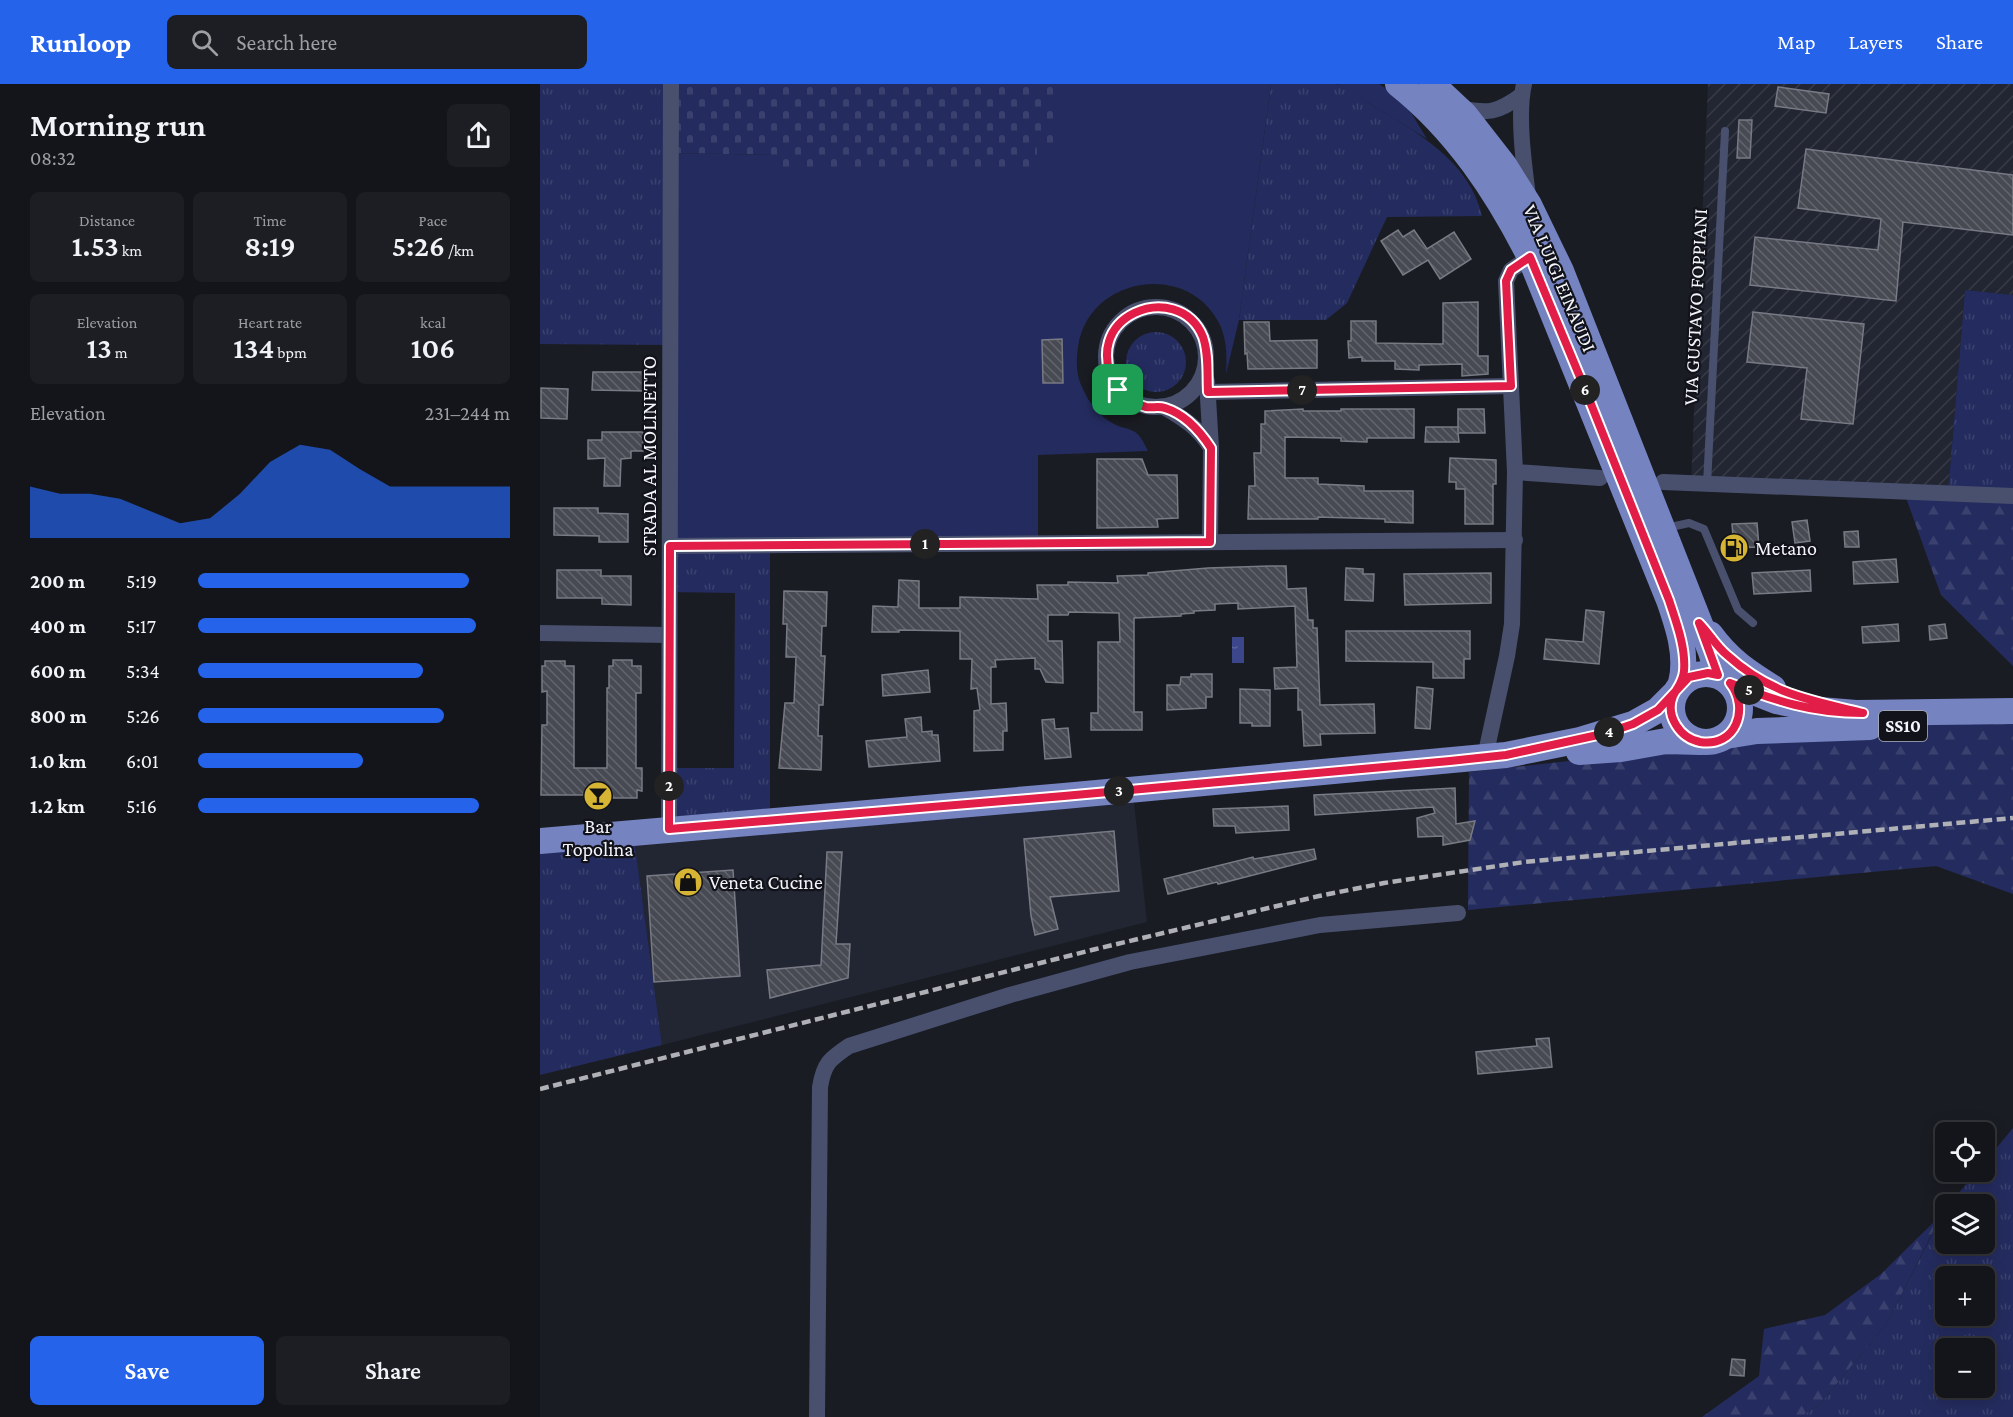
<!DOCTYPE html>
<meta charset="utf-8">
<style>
body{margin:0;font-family:"Crimson Pro",serif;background:#1d1e23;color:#f1f3f6;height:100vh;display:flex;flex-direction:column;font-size:22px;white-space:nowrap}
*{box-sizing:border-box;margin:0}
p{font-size:20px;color:#9d9fa2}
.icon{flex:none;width:33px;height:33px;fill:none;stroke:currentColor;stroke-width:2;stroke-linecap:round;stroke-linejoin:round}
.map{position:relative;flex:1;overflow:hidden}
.panel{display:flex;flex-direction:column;background:#14151a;width:540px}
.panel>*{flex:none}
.tools{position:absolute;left:1395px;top:1038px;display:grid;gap:12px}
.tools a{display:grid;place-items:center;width:60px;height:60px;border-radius:9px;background:#14151a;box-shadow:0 3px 15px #0003,0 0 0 2px #333439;font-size:30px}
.pin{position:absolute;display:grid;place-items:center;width:51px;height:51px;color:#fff;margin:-26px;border-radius:12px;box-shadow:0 3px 9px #0006}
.km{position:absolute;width:30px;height:30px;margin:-15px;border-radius:50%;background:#222;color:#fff;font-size:16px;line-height:30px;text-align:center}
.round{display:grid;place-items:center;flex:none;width:63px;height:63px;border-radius:9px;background:#1d1e23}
.headline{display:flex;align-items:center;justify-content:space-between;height:102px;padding:0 30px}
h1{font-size:33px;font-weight:600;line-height:45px}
.figures{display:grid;grid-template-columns:repeat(3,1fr);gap:9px;height:102px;padding:6px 30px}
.figures div{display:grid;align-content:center;border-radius:9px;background:#1d1e23;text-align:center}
.figures b{font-size:30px;font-weight:600}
.figures small{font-size:16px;font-weight:400}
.figures p{font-size:16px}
.chart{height:168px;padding:12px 30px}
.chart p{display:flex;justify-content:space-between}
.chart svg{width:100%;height:108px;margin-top:6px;fill:#2563eb;opacity:.7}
.primary-button{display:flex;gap:12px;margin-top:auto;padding:12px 30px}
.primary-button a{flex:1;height:69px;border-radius:9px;background:#2563eb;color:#fff;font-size:24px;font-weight:600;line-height:69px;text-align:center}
.primary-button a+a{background:#1d1e23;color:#f1f3f6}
ul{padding:0 30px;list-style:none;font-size:20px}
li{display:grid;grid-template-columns:96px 72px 1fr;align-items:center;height:45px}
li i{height:15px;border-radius:8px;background:#2563eb}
header{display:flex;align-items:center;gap:36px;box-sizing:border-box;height:84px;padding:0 30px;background:#2563eb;color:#fff}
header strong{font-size:28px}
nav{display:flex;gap:33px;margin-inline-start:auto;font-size:21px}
.search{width:420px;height:54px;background:#1d1e23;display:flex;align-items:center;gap:15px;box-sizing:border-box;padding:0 21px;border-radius:9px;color:#9d9fa2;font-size:22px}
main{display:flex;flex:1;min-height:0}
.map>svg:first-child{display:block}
.built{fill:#222532}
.industrial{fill:url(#industrial-furrows)}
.grass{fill:url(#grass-tufts);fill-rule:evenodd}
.forest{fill:url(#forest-firs)}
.cemetery{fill:url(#cemetery-stones)}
.park{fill:#242c5f}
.water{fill:url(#water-ripples)}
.building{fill:url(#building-back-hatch);stroke:#787a84;stroke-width:1.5}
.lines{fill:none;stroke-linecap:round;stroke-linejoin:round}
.lane{stroke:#48506e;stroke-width:8}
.street{stroke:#48506e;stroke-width:16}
.primary{stroke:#7583c1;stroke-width:26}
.rail{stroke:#afb1b6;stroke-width:4.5;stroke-dasharray:9 4.5;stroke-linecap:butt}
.route-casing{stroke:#fff;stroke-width:12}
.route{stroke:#e11d48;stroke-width:8}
.labels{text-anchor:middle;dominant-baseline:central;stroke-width:4.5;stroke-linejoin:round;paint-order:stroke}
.shield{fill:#11121a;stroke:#afb1b7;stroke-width:1.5}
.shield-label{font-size:18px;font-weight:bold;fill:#f3f5fa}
.street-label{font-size:20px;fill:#f3f5fa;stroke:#11121a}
.poi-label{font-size:20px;fill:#f3f5fa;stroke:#11121a;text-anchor:start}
</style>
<header>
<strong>Runloop</strong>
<div class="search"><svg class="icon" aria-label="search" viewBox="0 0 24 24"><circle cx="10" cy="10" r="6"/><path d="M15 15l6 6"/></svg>Search here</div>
<nav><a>Map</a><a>Layers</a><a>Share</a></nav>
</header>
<main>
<section class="panel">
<div class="headline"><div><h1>Morning run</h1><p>08:32</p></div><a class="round"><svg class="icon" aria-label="share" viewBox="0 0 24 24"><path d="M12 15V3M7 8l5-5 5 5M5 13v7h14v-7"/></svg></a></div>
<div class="figures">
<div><p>Distance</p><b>1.53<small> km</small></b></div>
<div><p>Time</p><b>8:19</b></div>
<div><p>Pace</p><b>5:26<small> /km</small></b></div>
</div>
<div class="figures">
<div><p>Elevation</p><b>13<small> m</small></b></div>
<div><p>Heart rate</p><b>134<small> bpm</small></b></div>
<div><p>kcal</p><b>106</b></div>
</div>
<div class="chart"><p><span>Elevation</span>231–244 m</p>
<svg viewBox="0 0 160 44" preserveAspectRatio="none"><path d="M0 44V23L10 26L20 26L30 28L40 33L50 38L60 36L70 26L80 13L90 6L100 8L110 16L120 23L130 23L140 23L150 23L160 23V44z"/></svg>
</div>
<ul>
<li><b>200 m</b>5:19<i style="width:87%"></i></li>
<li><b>400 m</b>5:17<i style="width:89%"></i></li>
<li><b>600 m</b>5:34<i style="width:72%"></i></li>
<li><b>800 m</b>5:26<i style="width:79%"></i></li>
<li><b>1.0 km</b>6:01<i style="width:53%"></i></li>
<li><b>1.2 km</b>5:16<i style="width:90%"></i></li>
</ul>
<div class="primary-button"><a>Save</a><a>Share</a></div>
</section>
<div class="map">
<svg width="1473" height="1333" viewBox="0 0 1473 1333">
<defs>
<pattern id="industrial-furrows" width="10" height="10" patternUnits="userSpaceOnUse" patternTransform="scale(1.5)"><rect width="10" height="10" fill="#222532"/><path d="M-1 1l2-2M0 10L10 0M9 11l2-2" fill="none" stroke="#383a46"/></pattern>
<pattern id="grass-tufts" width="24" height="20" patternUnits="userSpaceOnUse" patternTransform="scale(1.5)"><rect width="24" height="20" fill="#242c5f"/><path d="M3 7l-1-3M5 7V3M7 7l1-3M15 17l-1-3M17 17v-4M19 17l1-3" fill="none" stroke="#3a416f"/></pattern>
<pattern id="forest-firs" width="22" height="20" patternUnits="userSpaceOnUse" patternTransform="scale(1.5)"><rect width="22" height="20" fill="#242c5f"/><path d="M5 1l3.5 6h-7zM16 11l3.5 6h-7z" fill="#3a416f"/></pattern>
<pattern id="cemetery-stones" width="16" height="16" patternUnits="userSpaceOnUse" patternTransform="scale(1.5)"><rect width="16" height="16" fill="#242c5f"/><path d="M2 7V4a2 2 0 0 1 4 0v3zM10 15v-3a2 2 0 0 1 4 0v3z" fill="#3a416f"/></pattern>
<pattern id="water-ripples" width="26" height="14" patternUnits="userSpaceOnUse" patternTransform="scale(1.5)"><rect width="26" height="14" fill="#3c478b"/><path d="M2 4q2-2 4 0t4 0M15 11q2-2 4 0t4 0" fill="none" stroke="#59629c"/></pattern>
<pattern id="building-back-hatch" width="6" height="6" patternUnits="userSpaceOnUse" patternTransform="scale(1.5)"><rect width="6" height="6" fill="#474a52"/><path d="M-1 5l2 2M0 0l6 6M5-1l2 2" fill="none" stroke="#62656c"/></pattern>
</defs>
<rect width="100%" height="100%" fill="#1a1c23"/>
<polygon class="built" points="593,709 607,838 122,961 93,747"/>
<polygon class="industrial" points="1168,0 1473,0 1473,211 1425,206 1408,410 1151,400"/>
<g class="grass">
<polygon points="0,0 132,0 132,261 0,260"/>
<path d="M731,0C752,0 776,0 796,0C808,2 822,15 832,21C877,49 929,76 942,132L847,133L807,219L786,236H699Z"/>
<polygon points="1425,206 1473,211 1473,413 1408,410"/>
<circle cx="616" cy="278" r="30"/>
<polygon points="132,464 230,465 230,737 128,746 131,684 194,684 195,509 132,508"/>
<polygon points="93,747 122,961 0,991 0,757"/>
<path d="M1473,1044V1333H1260L1280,1320L1347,1239L1405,1125L1406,1160H1444V1120H1409L1437,1088H1444L1445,1078ZM1406,1192H1444V1232H1406ZM1406,1264H1444V1304H1406Z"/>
</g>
<g class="forest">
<polygon points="1364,408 1473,413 1473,582 1401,511"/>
<polygon points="1473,628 1473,810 1396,782 928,826 929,688"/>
<polygon points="1402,1130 1347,1239 1280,1320 1260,1333 1162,1333 1219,1292 1224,1245 1285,1231 1341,1190"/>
</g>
<polygon class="cemetery" points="132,0 517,0 517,62 497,83 238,83 237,71 131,69"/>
<g class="park">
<path d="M517,0H731L699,236L686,290C687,273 687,257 680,241C649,176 548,192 538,263C536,276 536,291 542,303C548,318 560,333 574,340C581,344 589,344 595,348C601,352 605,361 608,367L498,371V462L132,464L131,69L238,71V83H497V62L517,61Z"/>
<polygon points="798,0 839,0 864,17 887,55"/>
</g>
<rect class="water" x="692" y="553" width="12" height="26"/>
<g class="building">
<polygon points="1238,3 1289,10 1286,29 1235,22"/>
<polygon points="1199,36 1212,36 1210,74 1197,74"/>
<polygon points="1266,65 1473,91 1473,151 1363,138 1356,217 1210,201 1215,153 1338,166 1341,135 1258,124"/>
<polygon points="858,146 863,153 874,146 887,165 914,148 931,175 900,195 888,176 863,191 841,157"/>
<polygon points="938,218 938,272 948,272 948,290 922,292 922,280 879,281 879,286 855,285 855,277 822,277 822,273 809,274 808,257 811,257 811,237 836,237 836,259 903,260 903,219"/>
<polygon points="1213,228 1324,240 1313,340 1261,335 1267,284 1207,278"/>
<polygon points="704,238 729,238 730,257 777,256 777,284 708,285 707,269 705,270"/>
<polygon points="522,255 523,299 503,299 502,256"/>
<polygon points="53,288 104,288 104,307 52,306"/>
<polygon points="1,304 28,305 27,335 1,334"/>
<polygon points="763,325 763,327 801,327 801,325 874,325 874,354 827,354 827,358 801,357 801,354 745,353 745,394 778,394 778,400 824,402 824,407 873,407 873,439 845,438 845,435 778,433 778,435 708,435 709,402 715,402 714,369 721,369 721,340 725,340 725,327"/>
<polygon points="918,325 944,325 945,349 918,349 919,358 885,358 886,343 918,343 918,348"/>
<polygon points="62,348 103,348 103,367 91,367 91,374 81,375 80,402 64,402 65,374 48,375 48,356 62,356"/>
<polygon points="910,374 956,376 956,400 953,400 953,440 925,440 925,405 916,405 916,398 909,398"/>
<polygon points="557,375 602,375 608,391 637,391 638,434 617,435 618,443 557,444"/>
<polygon points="14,424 58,424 58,429 88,430 88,458 59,458 59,452 14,451"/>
<polygon points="1267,436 1270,457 1255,459 1252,438"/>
<polygon points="1217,439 1219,463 1194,464 1192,440"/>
<polygon points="1318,447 1319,463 1305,463 1304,448"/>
<polygon points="1356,475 1358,498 1314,500 1313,478"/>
<polygon points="729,482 746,482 747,505 766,504 768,536 773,536 773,544 777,544 780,621 834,620 835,649 780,650 781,661 764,662 762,626 758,626 758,604 735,605 734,584 757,583 755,522 698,525 698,519 675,520 675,526 654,527 654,529 641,530 641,532 594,534 594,628 602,628 602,646 551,646 551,629 558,629 558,558 580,558 579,529 529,528 528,531 508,531 508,557 522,557 523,599 506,598 500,585 495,585 495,574 455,576 456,583 451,583 451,620 466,619 467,647 463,647 463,666 434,667 434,627 440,626 437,604 431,605 432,575 420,575 420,547 359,546 359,548 332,548 333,522 358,523 359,496 379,497 379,524 420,524 420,513 498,515 497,501 528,501 528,498 578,499 577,492 608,491 608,489 668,484"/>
<polygon points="806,484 823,485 823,490 834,490 833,517 805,516"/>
<polygon points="17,486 61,486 61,492 91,492 91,521 62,520 62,514 17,514"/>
<polygon points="1270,486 1271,507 1214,510 1212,489"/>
<polygon points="951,489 951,519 865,521 864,490"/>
<polygon points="244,507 287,508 286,542 282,542 281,572 285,572 283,621 279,621 278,652 282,652 281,686 239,684 245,619 254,619 256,573 246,573 247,540 243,540"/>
<polygon points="1046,526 1064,528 1059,580 1004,575 1006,555 1043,558"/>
<polygon points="1358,540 1359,557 1323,559 1322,543"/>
<polygon points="1405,540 1407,554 1390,556 1389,542"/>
<polygon points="806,547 930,547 930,575 924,575 924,594 893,594 893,578 806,577"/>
<polygon points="73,576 92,576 92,582 101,582 101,609 96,609 96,684 102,684 102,707 97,706 97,714 68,714 68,717 53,717 53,711 1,711 2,641 7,641 7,607 2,608 2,582 5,582 5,577 25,577 25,582 34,582 34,684 67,684 67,604 69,604 69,582 73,582"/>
<polygon points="388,586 390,608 343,612 342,591"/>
<polygon points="651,590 672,590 672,613 666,613 666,624 627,626 627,601 640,601 641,593 651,593"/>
<polygon points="877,603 893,605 890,645 875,644"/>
<polygon points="700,605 730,606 730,642 712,642 712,639 700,639"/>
<polygon points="381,633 382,648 392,647 392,651 398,651 400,677 329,683 326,657 367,653 365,635"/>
<polygon points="514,635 515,645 528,644 531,673 505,675 502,636"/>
<polygon points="915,704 916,740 935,737 930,756 903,761 903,752 878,753 877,734 895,729 893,723 775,731 774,711"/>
<polygon points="748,722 749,746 696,749 695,742 674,742 673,725"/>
<polygon points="574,747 579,807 510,813 518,845 495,851 491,832 484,755"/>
<polygon points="774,765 776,775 678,800 677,798 628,810 624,795 713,773 714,775"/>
<polygon points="287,768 302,768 296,860 310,860 308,894 230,914 227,886 281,881"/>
<polygon points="193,786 200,892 114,898 107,792"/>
<polygon points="1009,954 1012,983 938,990 936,968 997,962 996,955"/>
<polygon points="1192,1275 1205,1276 1204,1292 1190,1291"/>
</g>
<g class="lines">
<g class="lane">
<polyline points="1167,400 1185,47"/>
<polyline points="1126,444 1149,439 1164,445 1198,526 1213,539"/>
</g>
<g class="street">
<path d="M984,0C977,31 984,81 988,112"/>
<path d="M919,24C949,30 957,29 982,11"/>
<circle cx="616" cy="273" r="50"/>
<polyline points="667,297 671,364 670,458"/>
<polyline points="668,308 971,302"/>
<path d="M624,323C643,334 659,344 671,364"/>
<polyline points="975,388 1060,394"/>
<polyline points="1123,398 1473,412"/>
<polyline points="130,462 975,456"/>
<polyline points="0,549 129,551"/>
<polyline points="945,673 967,572 972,540 975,388 966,197 971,186 990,173"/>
<polyline points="129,745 131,0"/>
<path d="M277,1333L280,1003C284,979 290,975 309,962L470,911L590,878L780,841L918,829"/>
</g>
<g class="primary">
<path d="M858,0C916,46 957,108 990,173L1129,516C1138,542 1148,571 1141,599"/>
<polyline points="892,0 925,31 964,81 989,121 1021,187 1171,568 1178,591"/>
<path d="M1170,550C1189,576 1206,587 1233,604"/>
<circle cx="1166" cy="624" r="34"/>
<polyline points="1190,599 1236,617 1280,626 1316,629 1473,627"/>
<polyline points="1186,652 1217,647 1330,643"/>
<polyline points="1039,668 1081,665 1126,657 1160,658"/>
<polyline points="0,757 524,712 966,671 1040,656 1093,640 1118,626 1133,611"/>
</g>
<polyline class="rail" points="0,1005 556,865 779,812 844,799 984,778 1473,734"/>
</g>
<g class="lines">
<g class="route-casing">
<path id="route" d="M578,306C586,314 594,320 606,323C612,324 619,322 625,324C644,330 660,347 671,364L670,458L130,462L129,745L524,712L910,677L966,671L1067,649L1093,640L1118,626L1149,593L1168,589L1178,591L1159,539C1169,549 1176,562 1187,571C1230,610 1269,616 1323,629C1272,629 1236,617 1190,599C1210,624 1196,664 1160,658C1140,654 1125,632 1133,612C1137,604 1143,598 1144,587C1146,563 1136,538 1129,516L1045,305L990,173L971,186L966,197L971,302L668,308C667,290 669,270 663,253C639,193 533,231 578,306"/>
</g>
<use href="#route" class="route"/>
</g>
<defs>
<g id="fuel-disc" transform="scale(1.5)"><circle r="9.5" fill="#d6b534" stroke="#11121a"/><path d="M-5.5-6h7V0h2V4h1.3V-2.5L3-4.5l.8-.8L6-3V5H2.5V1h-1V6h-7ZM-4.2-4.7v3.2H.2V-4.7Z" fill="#111"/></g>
<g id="bar-disc" transform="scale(1.5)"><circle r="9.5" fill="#d6b534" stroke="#11121a"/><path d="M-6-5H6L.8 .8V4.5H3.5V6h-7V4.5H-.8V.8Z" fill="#111"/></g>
<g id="shop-disc" transform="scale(1.5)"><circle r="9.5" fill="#d6b534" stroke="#11121a"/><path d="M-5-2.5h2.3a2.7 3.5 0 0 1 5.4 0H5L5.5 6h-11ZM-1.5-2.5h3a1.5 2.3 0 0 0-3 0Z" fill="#111"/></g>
</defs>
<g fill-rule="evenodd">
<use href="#fuel-disc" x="1194" y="464"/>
<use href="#bar-disc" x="58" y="712"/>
<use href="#shop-disc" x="148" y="798"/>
</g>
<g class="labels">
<rect class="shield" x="1339" y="627" width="48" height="30" rx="4.5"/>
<g class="shield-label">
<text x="1363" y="642">SS10</text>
</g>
<g class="street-label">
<text transform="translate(1020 194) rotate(67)">VIA LUIGI EINAUDI</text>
<text transform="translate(1155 223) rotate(-87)">VIA GUSTAVO FOPPIANI</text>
<text transform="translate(109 372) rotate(-90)">STRADA AL MOLINETTO</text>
</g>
<g class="poi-label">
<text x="1215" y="464">Metano</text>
<text x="58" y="742" text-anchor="middle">Bar<tspan x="58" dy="23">Topolina</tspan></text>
<text x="169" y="798">Veneta Cucine</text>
</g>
</g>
</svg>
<div class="tools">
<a><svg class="icon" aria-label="locate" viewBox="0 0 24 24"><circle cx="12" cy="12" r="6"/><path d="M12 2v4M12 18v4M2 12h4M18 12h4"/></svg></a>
<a><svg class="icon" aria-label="layers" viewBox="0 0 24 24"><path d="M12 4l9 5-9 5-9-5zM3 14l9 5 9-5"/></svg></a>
<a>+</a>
<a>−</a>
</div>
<div class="pin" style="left:578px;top:306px;background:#1e9e55"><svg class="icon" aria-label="arrive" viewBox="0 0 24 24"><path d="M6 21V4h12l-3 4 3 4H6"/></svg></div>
<b class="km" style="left:385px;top:460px">1</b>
<b class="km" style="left:129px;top:702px">2</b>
<b class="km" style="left:579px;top:707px">3</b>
<b class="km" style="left:1069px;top:648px">4</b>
<b class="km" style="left:1209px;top:606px">5</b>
<b class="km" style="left:1045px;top:306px">6</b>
<b class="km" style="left:762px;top:306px">7</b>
</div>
</main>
